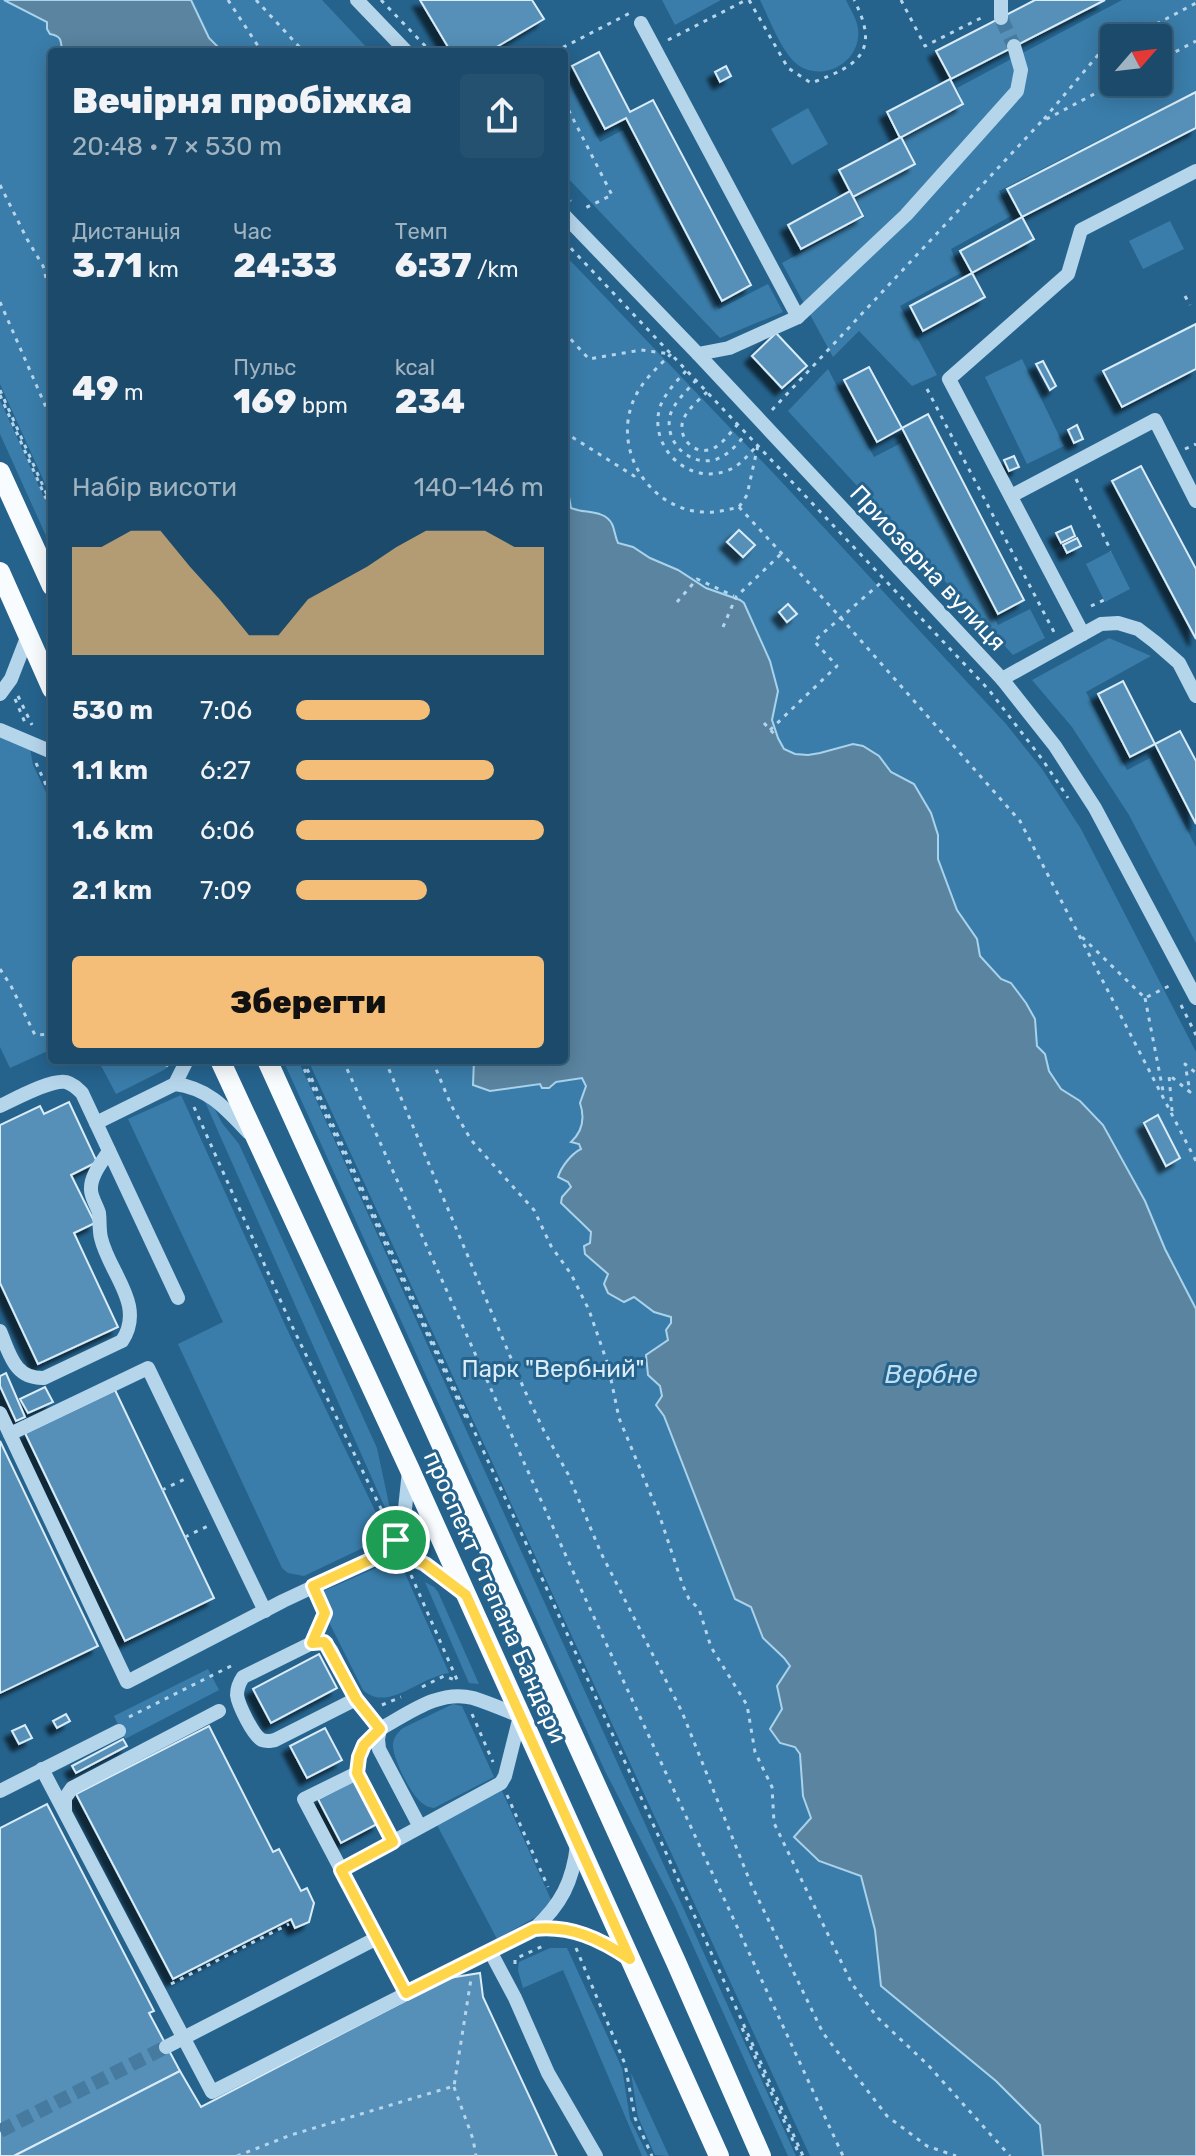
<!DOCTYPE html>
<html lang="uk">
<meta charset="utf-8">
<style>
body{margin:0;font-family:Rubik,sans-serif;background:#255170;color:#f1f3f6;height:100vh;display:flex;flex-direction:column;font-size:30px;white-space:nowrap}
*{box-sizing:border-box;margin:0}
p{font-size:26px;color:#a0b3c1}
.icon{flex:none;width:44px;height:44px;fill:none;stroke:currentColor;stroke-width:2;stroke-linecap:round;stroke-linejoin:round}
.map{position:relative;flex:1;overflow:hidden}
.details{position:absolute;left:48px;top:48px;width:520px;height:1016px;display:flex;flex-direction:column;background:#1c4a6a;border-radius:8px;box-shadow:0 4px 20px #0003,0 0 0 2px #3a627e}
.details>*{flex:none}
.needle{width:52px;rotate:62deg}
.tools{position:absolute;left:1100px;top:24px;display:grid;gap:16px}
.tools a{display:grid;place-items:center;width:72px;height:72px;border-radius:8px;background:#1c4a6a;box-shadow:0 4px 20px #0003,0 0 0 2px #3a627e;font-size:40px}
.pin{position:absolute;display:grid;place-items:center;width:68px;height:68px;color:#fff;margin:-34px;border:4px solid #fff;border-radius:50%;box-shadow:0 2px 8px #0007}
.round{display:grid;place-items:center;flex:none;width:84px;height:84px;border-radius:8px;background:#255170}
.overview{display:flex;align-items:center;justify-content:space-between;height:136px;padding:0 24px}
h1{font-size:36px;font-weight:800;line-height:60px}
.stats{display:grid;grid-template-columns:repeat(3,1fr);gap:12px;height:136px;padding:8px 24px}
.stats div{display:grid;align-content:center}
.stats b{font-size:34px;font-weight:800}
.stats small{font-size:22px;font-weight:400}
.stats p{font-size:22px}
.chart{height:224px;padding:16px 24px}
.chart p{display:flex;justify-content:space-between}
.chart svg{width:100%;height:144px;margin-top:8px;fill:#f4be79;opacity:.7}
.cta{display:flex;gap:16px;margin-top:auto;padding:16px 24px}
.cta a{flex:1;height:92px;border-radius:8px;background:#f4be79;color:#111;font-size:32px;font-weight:800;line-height:92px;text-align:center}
ul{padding:0 24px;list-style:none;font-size:26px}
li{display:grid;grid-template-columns:128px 96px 1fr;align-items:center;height:60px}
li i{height:20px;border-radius:10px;background:#f4be79}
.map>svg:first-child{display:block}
.green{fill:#3a7daa;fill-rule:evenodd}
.water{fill:#5a84a0;stroke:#a9d2eb;stroke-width:2}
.building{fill:#5690b8;stroke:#d9ecf8;stroke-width:2;filter:url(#shadow)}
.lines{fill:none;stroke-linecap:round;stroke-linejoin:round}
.minor-tunnel{stroke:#467a9e;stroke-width:14;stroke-dasharray:14 7;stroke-linecap:butt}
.path{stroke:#b5d5eb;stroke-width:3;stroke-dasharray:4 6;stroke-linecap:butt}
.minor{stroke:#b5d5eb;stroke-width:14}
.major{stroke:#f9fcff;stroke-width:20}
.route-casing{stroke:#fff;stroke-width:16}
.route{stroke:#ffd54a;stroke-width:10}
.labels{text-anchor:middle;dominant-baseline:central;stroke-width:6;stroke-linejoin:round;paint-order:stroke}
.street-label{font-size:24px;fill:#fff;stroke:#25638d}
.park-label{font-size:24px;fill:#d9ecf8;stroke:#25638d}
.water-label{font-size:26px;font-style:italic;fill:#c1dff2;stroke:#25638d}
</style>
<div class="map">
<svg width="1196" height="2156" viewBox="0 0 1196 2156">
<defs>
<filter id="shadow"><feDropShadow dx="-7" dy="7" stdDeviation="2" flood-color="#0009"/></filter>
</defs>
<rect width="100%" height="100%" fill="#25638d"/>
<g class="green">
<polygon points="0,0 4,0 48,22 47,29 61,39 62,52 52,52 52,499 0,384"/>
<polygon points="191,0 322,0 371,52 223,52 209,38"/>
<polygon points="662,0 721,0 675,25"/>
<path d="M760,0H846C850,9 857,19 858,29C862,61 824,83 798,65C782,53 769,18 760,0Z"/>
<path d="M1122,0H1196V91L999,191L1011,216L951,249L961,273L900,306L937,375L912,386L859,331L833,357L782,263L865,217L855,197L916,164L903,138L964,105L957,88ZM1114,38H1158V82H1114Z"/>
<polygon points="564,73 600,142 623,130 719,309 768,284 783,312 720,338 564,174"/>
<polygon points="808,108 828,144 792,165 771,129"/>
<polygon points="1170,221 1184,249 1143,269 1129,241"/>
<polygon points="564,254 777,477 1006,724 1042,769 1081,829 1196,1052 1196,1309 1165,1249 1145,1201 1103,1125 1080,1101 1061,1089 1049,1071 1045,1054 1037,1046 1035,1019 1026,1003 1012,983 1001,979 980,956 977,939 957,910 938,859 938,835 914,784 891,772 879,756 840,747 820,753 808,755 795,754 784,749 778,738 772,720 778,691 770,661 744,603 740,600 706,588 678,570 650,558 633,547 618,543 616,540 614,528 602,513 581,513 571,508 569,497 564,492"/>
<polygon points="1022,359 1064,446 1027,464 985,377"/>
<polygon points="828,369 874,457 901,443 998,625 1030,609 1045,638 1013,655 788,411"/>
<polygon points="0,400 52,515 52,549 0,434"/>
<polygon points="1111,551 1130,589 1105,602 1086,564"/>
<polygon points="1109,638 1151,656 1086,692 1127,770 1150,758 1196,847 1196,943 1129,815 1072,727 1032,680"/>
<polygon points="0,736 30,748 33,765 52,805 52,1049 10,1068 0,1047"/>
<polygon points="98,1060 169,1060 171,1065 162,1071 116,1094"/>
<polygon points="283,1060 298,1060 796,2156 788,2156 674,1904 605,1771"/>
<path d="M308,1060H474L473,1085L490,1091L540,1083L549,1088L556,1082L582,1078L586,1086C584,1092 580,1099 580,1105C582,1124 586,1125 572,1142L579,1144L581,1149L573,1152L560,1170L571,1187L567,1208L580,1223L591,1233L590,1259L608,1274L617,1297L624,1301L634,1297L654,1312L671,1317L668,1340L646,1355L660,1386L662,1396L656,1405L664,1416L751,1607L763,1638L784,1658L790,1667L777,1686L782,1709L780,1743L795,1747L800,1754L803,1796L812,1818L819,1861L861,1876L875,1930L881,1986L996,2081L1040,2125L1043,2156H810Z"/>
<path d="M181,1095L285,1325L382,1525C381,1534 379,1539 371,1544L304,1576L288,1573L282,1568L178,1344L223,1322L128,1119Z"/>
<polygon points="202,1095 210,1100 222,1123 239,1144 377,1448 390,1509 390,1519"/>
<path d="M389,1565L403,1569L449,1673C419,1677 388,1713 363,1690L327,1618L321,1592L381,1566Z"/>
<polygon points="425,1582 434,1587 438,1592 479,1684 469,1683"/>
<polygon points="208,1669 219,1690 125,1739 114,1716"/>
<path d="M453,1704L462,1706L494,1777L434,1808C429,1807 427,1807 422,1803C411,1795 392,1758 393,1744C394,1737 397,1733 403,1728Z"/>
<polygon points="502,1791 552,1902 543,1913 497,1939 437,1825"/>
<polygon points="550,1948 567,1948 622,2068 630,2119 648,2156 642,2156 563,1970 523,1988 518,1970 519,1962"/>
<polygon points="631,2073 669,2156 655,2155 638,2117"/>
</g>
<g class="water">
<path d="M4,0H191L209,38L223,52H62C61,41 62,36 50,34L47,29V22Z"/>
<path d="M564,492L569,497L571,508C585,514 604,509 612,524C615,530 615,537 618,543L633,547L650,558L678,570L706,588L740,600L744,603L770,661L778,691L772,720L778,738L784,749L795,754L808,755L820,753L853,744L863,746L879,756L891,772L914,784L931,813L938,835V859L957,910L977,939L980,956L1001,979L1011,983L1026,1003L1035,1019L1037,1046L1045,1054L1049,1071L1061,1089L1080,1101L1103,1125L1145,1201L1165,1249L1196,1309V2156H1043L1040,2125L996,2081L881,1986L875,1930L861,1876L819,1861L794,1837L811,1818L803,1796L800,1754L795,1747L780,1743L770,1729L782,1709L777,1686L790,1666L784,1658L763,1638L751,1607L735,1599L664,1416L656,1405L662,1396L660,1386L648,1375L646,1355L668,1340L666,1330L671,1323V1317L654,1312L634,1297L624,1302L608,1293L604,1284L608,1274L585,1254L584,1246L590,1243L591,1232L561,1203L562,1197L571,1187L568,1182L558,1177C561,1167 572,1153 581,1149L579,1144L571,1142C583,1131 585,1118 580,1103L586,1086L582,1078L556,1082L549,1088H542L540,1084L490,1091L473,1085L474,1060H564Z"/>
</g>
<g class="building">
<polygon points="420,0 532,0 544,19 488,52 451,52"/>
<polygon points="1035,0 1105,0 951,79 936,51"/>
<polygon points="599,52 630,112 653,100 751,285 722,301 626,118 605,129 572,66"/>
<polygon points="726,66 731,76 720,82 715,72"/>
<polygon points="950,79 963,104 900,138 887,112"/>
<polygon points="1196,92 1196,128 1022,217 1007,189"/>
<polygon points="901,137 915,164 853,197 839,170"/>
<polygon points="850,191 863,216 801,249 788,225"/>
<polygon points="1022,217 1034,239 972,273 960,251"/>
<polygon points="972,273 985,297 923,331 910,306"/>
<polygon points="1196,324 1196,369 1122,407 1103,371"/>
<polygon points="776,333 807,366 782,388 752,356"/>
<polygon points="1043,361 1056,386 1050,390 1036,364"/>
<polygon points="869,367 902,428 877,442 844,380"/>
<polygon points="928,414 1024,600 998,614 902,428"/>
<polygon points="1077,425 1083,439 1074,443 1068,430"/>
<polygon points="1014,456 1019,467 1009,471 1004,460"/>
<polygon points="1141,466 1196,569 1196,639 1112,481"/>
<polygon points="1071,526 1075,536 1061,543 1056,533"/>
<polygon points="739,530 755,545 743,557 727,542"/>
<polygon points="1077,538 1081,546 1067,553 1063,545"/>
<polygon points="788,604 797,614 787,622 779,612"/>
<polygon points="1123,681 1155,744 1130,757 1098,694"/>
<polygon points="1180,731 1196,761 1196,824 1155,744"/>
<polygon points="69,1102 97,1162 71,1175 95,1223 74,1233 118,1327 38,1364 0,1283 0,1125 40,1106 44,1114"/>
<polygon points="1158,1115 1180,1158 1166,1166 1144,1123"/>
<polygon points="6,1373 25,1417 16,1421 0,1386 0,1376"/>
<polygon points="45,1387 53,1402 28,1413 20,1399"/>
<polygon points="115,1390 214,1598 125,1641 25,1433"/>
<polygon points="0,1441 98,1646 0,1693"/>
<polygon points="319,1654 337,1688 271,1723 253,1689"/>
<polygon points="66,1714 70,1721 57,1728 53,1721"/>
<polygon points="25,1725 32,1738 19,1744 12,1731"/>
<polygon points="209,1726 273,1852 279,1849 301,1891 307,1888 314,1903 309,1922 295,1928 291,1919 173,1979 76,1794"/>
<polygon points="325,1728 342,1760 307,1778 290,1746"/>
<polygon points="123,1739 127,1746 76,1773 72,1766"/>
<polygon points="356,1779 379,1823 341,1843 318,1799"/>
<polygon points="47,1804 154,2011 149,2013 180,2071 14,2156 0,2156 0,1828"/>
<polygon points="480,1973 483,1997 557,2156 14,2156 180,2071 201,2107 449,1978"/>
</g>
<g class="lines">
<g class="minor-tunnel">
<polyline points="1001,18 1014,46"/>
<polyline points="0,2131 166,2047"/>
</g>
<g class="path">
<polyline points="228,0 262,52"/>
<polyline points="256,0 304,52"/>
<polyline points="381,0 431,52"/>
<path d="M749,0L788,68L811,83C858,66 881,52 854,0"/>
<polyline points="901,0 925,46 985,16"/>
<polyline points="1130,38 1196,3"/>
<polyline points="668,40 746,0"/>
<polyline points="554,52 630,13"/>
<polyline points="1158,61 1196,41"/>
<polyline points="564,101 612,195 581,210"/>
<polyline points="1044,119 1098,55 1114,47"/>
<polyline points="0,185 27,239 43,266 52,302"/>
<polyline points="564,193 571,201"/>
<polyline points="564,241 989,690 1042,759 1068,798"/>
<polyline points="1185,296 1190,305"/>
<polyline points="0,302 52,421"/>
<polyline points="564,332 589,359 641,350 671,354"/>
<path d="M671,354C658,367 643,380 635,397C611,447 647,508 702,512C715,513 727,510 739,507L747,495L758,445"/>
<path d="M686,371C676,382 665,393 660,407C648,446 687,485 726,471C739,467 746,457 755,448"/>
<path d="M696,380C687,391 673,403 670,416C664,443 691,468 717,459C730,454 738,443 746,434"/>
<polyline points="927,389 1055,634"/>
<polyline points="0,390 52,506"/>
<path d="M707,392C700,399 690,407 685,416C674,435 694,458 714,448C723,443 731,432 737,425"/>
<polyline points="0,395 52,512"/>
<polyline points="772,410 1041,122 1117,82"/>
<polyline points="564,432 634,476 638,472"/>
<polyline points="1185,449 1196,444"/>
<polyline points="1076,479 1111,551"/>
<polyline points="739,507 841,618 1020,821 1196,1161"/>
<polyline points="677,602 697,579 734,596"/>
<polyline points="1091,606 1104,600"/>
<polyline points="723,627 736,597 782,553"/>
<polyline points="18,696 32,725"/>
<polyline points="15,699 26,725"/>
<polyline points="764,723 776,736"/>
<polyline points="770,730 837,666 814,641 884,580"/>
<polyline points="36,763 52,798"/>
<polyline points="1082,937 1145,998 1171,985"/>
<polyline points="0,969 11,986 35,1035 52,1034"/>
<polyline points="1145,998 1164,1096"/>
<polyline points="1181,1005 1196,1035"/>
<polyline points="157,1060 168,1066"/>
<polyline points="300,1060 467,1420"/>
<polyline points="303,1060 536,1565 803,2156"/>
<polyline points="343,1060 580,1587 843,2156"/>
<polyline points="385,1060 524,1389 544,1431 568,1474 601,1553 682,1712 751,1884 823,2033 887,2116 927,2146 956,2156"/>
<polyline points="434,1060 436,1069 451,1105 471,1140 534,1210 551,1246 571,1274 589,1310 608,1365 619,1418 660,1517 683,1586 689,1599 699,1609 711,1647 747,1705 755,1752 772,1787 774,1823 852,1984 878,2018 928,2065 1010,2156"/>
<polyline points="194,1107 291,1324 387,1521"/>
<polyline points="1172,1111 1169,1075 1190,1092 1185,1064 1196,1073"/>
<polyline points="162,1490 185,1479"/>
<polyline points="185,1537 208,1526"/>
<polyline points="411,1575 458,1682"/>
<polyline points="422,1687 444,1676 455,1680"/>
<polyline points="382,1705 401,1697"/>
<polyline points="472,1714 493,1762"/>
<polyline points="129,1717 233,1665"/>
<polyline points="507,1795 548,1887"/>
<polyline points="576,1948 625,2064 635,2118 652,2156"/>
<polyline points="515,1964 515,1959 543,1946"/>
<polyline points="171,1984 289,1924"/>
<polyline points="742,2028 800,2156"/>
<polyline points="454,2087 473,2139 476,2156"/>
<polyline points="237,2156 291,2135 454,2086 471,1979"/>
</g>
<g class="minor">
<polyline points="357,0 407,52"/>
<polyline points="1001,0 1001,18"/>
<polyline points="641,23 798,317"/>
<polyline points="564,215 698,354 1002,679 1055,746 1095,808 1196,998"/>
<polyline points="698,354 729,348 798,317 906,215 1017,91 1021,70 1014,46"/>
<polyline points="1011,496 1155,420 1196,501"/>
<polyline points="1083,634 949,379 1068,274 1081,230 1196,171"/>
<polyline points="1002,679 1101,624 1118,623 1138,629 1155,642 1179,663 1196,696"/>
<polyline points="0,694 11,679 28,635"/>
<polyline points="0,730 52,752"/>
<path d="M175,1084C209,1088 227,1110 249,1133"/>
<path d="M0,1106C15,1099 51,1079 66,1082C73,1084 77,1088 82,1093L178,1298"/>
<polyline points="96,1123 175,1084 187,1060"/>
<path d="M0,1331C10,1354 14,1379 44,1378L122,1341C146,1305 109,1273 101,1238C99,1230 100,1221 99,1213C97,1206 91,1197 91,1190C90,1176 102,1162 109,1151"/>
<polyline points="0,1413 127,1682 283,1601 381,1555 396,1540 404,1518 409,1471"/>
<polyline points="10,1434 148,1368 265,1611"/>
<polyline points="381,1555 402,1554 425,1564 464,1594"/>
<path d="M313,1586L325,1613L312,1643L243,1677C239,1683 237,1688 237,1695C238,1704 253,1736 262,1740C267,1742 269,1741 275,1740L356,1699"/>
<polyline points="312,1643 324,1642 331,1650 356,1699 380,1729 364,1745 359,1757 357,1773 393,1842"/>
<path d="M42,1769L212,2092L534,1929C561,1905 573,1881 577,1845"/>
<polyline points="357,1773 304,1799 406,1993"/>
<polyline points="0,1791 119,1731"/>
<polyline points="65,1811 65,1798 72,1788 219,1711"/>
<path d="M341,1870L501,1783L505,1776L520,1716C505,1710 489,1703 473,1698C439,1689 408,1714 380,1729L378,1739L379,1749L420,1827"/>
<path d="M535,1929C571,1925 600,1939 630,1959"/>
<polyline points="490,1951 515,1998 548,2073 596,2156"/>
<polyline points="166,2047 377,1938"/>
</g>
<g class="major">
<polyline points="0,472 52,586"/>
<polyline points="0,572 52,689"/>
<polyline points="220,1060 410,1470 719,2156"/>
<polyline points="267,1060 676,1962 761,2156"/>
</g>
</g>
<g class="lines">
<g class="route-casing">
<path id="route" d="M396,1540L402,1554L425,1564L466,1595L630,1959C600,1939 571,1925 534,1929L406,1993L341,1870L393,1842L357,1773L359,1757L364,1745L380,1729L356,1699L326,1644L324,1642L312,1643L325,1613L313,1586L381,1555Z"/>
</g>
<use href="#route" class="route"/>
</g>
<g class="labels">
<g class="street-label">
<text transform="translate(928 568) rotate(47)">Приозерна вулиця</text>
<text transform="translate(495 1597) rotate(66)">проспект Степана Бандери</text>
</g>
<g class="park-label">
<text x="553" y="1369">Парк "Вербний"</text>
</g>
<g class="water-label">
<text x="931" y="1374">Вербне</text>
</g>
</g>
</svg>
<div class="tools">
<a><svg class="needle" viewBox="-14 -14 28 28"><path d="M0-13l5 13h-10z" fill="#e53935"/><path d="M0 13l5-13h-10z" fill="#a0b3c1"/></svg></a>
</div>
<div class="pin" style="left:396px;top:1540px;background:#1e9e55"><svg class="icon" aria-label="arrive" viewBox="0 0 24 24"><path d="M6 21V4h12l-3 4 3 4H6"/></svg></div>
<section class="details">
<div class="overview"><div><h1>Вечірня пробіжка</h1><p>20:48 · 7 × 530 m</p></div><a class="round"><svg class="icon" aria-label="share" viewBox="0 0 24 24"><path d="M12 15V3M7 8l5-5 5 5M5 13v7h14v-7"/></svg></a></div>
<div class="stats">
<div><p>Дистанція</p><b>3.71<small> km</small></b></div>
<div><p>Час</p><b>24:33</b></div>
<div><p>Темп</p><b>6:37<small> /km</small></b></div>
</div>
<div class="stats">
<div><b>49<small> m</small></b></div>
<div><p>Пульс</p><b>169<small> bpm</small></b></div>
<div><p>kcal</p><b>234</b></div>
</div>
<div class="chart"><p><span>Набір висоти</span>140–146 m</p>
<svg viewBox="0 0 160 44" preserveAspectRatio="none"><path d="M0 44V11L10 11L20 6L30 6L40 17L50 27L60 38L70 38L80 27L90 22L100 17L110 11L120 6L130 6L140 6L150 11L160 11V44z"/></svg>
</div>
<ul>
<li><b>530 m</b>7:06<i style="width:54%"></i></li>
<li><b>1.1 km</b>6:27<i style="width:80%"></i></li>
<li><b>1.6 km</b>6:06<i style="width:100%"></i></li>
<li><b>2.1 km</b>7:09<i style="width:53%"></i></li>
</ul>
<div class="cta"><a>Зберегти</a></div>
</section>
</div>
